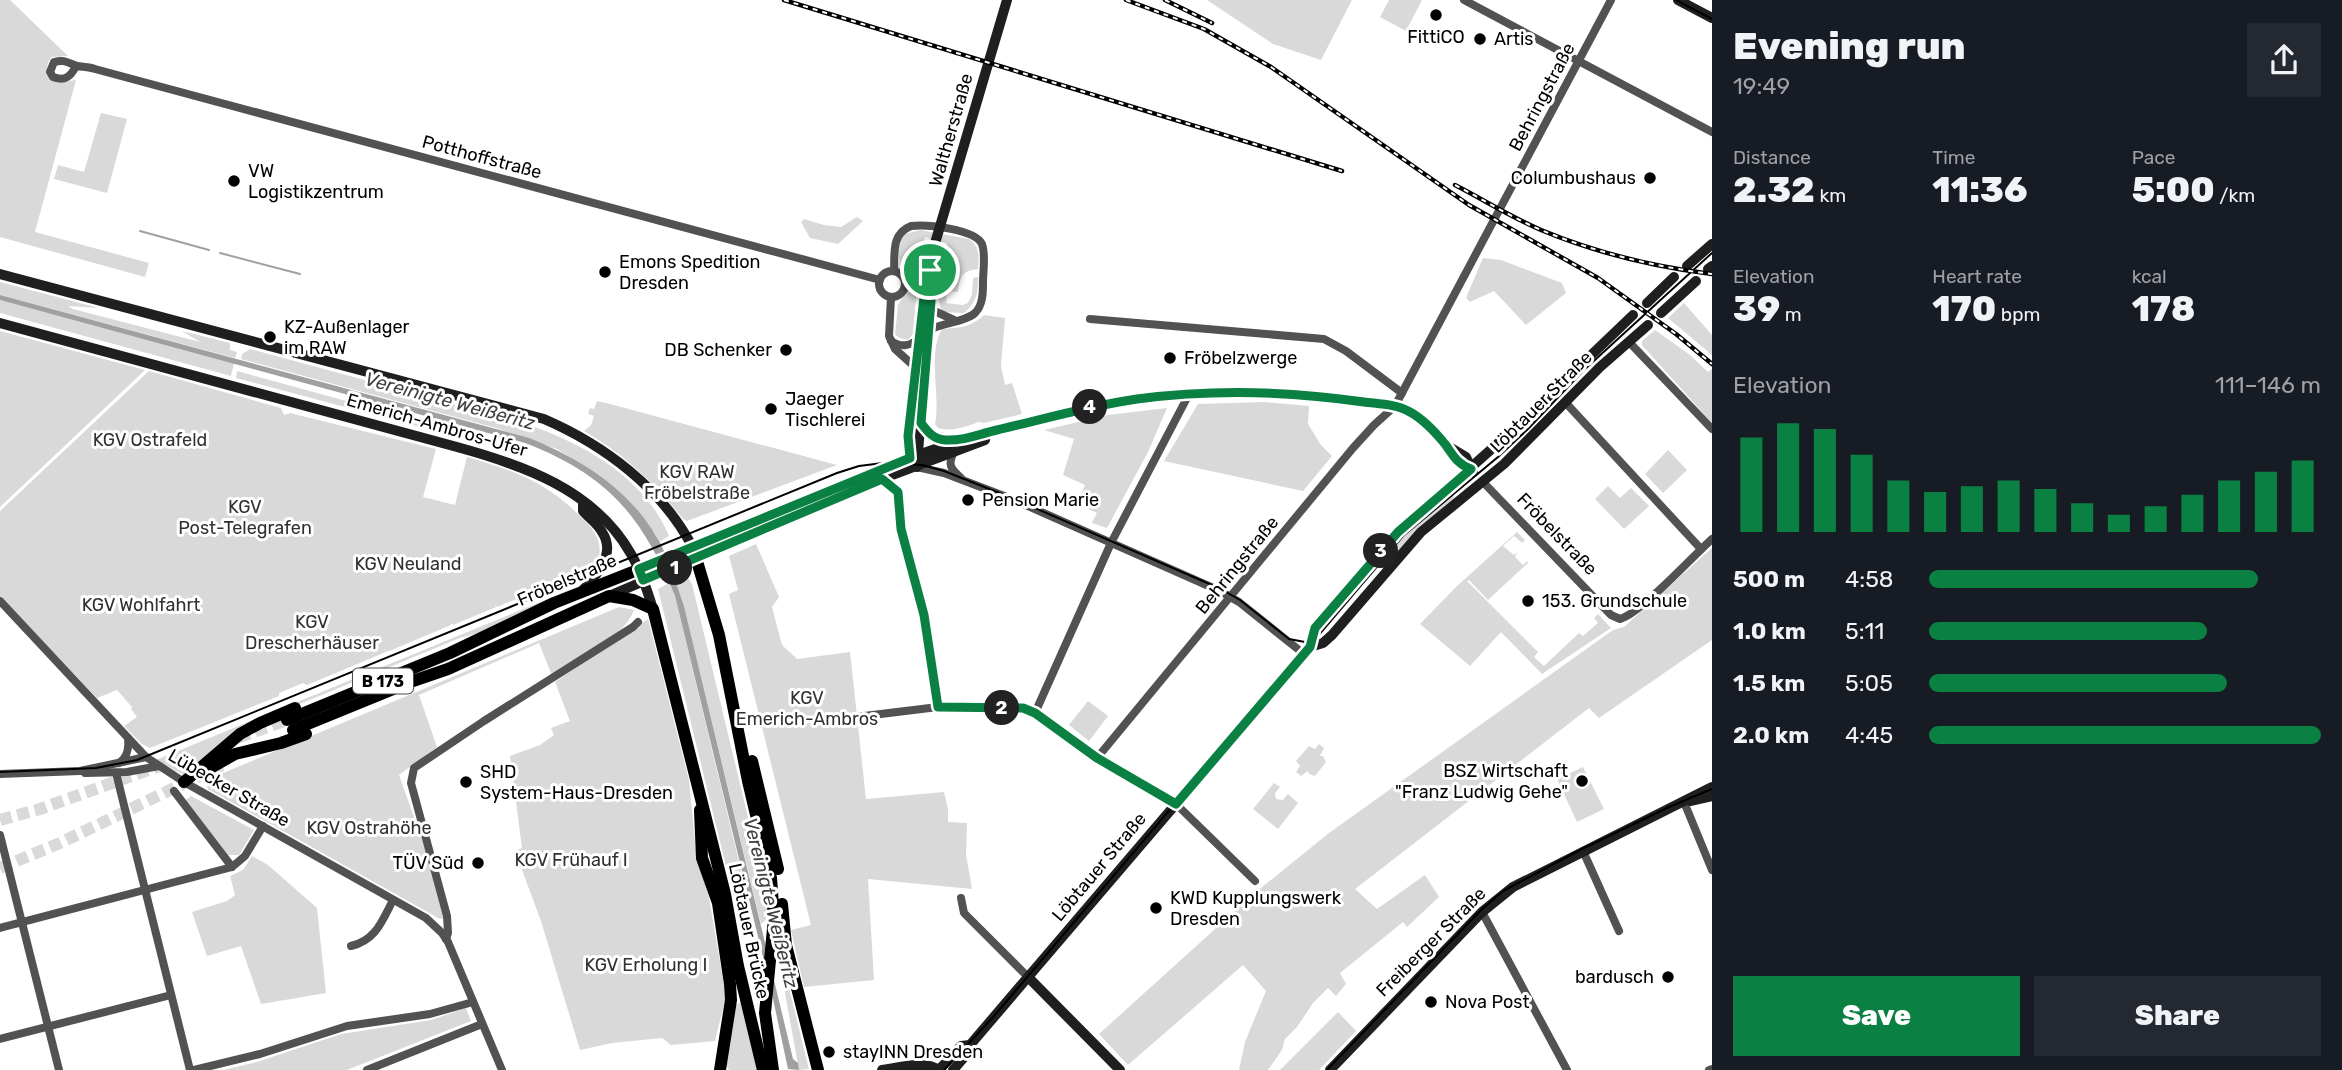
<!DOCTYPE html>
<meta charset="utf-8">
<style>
body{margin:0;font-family:Rubik,sans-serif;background:#242831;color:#f1f3f6;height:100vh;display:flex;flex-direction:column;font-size:26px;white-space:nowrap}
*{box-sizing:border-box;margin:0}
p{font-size:23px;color:#9ea1a6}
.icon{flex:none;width:38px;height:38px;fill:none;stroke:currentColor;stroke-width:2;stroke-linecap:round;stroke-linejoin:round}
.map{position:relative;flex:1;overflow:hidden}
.drawer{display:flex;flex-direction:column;background:#171b24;width:630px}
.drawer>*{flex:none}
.pin{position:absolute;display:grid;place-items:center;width:60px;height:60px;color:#fff;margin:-30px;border:4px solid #fff;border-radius:50%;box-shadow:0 2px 7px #0007}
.km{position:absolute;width:35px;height:35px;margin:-18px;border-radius:50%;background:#222;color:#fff;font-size:19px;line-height:35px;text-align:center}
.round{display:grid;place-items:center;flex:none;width:74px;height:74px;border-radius:0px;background:#242831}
.headline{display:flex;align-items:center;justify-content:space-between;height:119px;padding:0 21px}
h1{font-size:38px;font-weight:800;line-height:52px}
.stats{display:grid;grid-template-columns:repeat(3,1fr);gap:10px;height:119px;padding:7px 21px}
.stats div{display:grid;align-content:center}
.stats b{font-size:35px;font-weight:800}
.stats small{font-size:19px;font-weight:400}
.stats p{font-size:19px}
.chart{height:196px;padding:14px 21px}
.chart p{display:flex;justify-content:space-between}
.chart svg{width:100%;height:126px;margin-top:7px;stroke:#0b8043;stroke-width:6}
.action{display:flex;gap:14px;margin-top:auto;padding:14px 21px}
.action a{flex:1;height:80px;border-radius:0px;background:#0b8043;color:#fff;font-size:28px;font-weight:800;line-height:80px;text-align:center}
.action a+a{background:#242831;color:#f1f3f6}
ul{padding:0 21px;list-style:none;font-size:23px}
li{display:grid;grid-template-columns:112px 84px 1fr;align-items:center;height:52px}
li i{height:18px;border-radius:9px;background:#0b8043}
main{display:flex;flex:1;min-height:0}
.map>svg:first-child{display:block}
.green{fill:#d9d9d9}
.water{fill:#a0a0a0}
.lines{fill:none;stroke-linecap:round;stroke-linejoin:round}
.stream{stroke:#a0a0a0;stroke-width:2}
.primary-tunnel{stroke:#d9d9d9;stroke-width:12;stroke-dasharray:12 6;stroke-linecap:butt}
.street{stroke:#525252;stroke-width:8}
.secondary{stroke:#1f1f1f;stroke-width:10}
.primary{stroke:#000;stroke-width:12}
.tram{stroke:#000;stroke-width:2}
.rail-casing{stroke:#000;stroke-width:4.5}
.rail{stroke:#fff;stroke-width:2;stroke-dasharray:5;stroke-linecap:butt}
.route-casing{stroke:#fff;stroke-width:14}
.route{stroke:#0b8043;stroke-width:9}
.poi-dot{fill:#000;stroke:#fff;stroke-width:2.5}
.labels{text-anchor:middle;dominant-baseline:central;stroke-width:6;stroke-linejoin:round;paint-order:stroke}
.shield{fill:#fff;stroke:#4c4c4c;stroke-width:2}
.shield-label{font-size:16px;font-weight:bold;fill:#000}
.poi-label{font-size:18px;fill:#000;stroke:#fff;text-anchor:start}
.street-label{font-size:18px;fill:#000;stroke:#fff}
.park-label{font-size:18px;fill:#303030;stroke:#fff}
.water-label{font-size:19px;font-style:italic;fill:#414141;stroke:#fff}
</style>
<main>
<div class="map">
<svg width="1712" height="1070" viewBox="0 0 1712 1070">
<rect width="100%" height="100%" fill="#fff"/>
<g class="green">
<polygon points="0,0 10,0 68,56 52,57 48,62 46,75 57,83 76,80 35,232 149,263 145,277 0,237"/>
<polygon points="1207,0 1352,0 1321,60 1273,44"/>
<polygon points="1389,0 1422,0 1406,31 1380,17"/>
<polygon points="101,113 127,119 107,193 54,179 58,165 84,172"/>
<polygon points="857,217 863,221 838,244 810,238 801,222 804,219 824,225 841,227"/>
<path d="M920,230L969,239C980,247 979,256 978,269C962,271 960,276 958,292L947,291L946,303L963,305L968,303L972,294L973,278L978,277C978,293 977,302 964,313L942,312C934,292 942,263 947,243L925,237L919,261L913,334L908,340L899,338L895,334L898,305L908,289V280L902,272L898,253L900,240L905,234Z"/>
<polygon points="1483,258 1501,260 1562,283 1566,293 1526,325 1494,291 1470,302 1466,298"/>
<polygon points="0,282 99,308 68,306 73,309 200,342 182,331 230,343 230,350 237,352 235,358 0,295"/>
<polygon points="0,300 234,363 231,376 0,313"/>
<polygon points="1684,303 1712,335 1712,355 1668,318"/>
<path d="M984,315L1005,318L1001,366L1005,385L1012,383L1022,414L984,423L978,422C966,427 951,432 938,428L935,424C941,395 927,355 942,329C958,328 972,327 984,315Z"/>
<polygon points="1655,330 1690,355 1708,372 1712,369 1712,423 1642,345 1642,341"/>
<polygon points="0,331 145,370 0,507"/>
<path d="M250,349L523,423C581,442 644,476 669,536L659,542L656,535L621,494L600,476L557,449L496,428L241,359L242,354Z"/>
<path d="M149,371L281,408L284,415L290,413L436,449L423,497L455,505L467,457C513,470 546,482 580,516C597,532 605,545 596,566L547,586L545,584V587L497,607L495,604L496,607L453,625L451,623V625L387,652L385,650L386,652L307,685L303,683L279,693V696L150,748L142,744L124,726L137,717L131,709L132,707L117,690L97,698L0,596V511Z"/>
<polygon points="237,371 405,417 435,431 236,378"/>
<path d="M597,401L610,404L837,465L687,521L683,519C654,483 624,454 584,431L591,425L594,416L588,414L590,408L594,409Z"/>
<polygon points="1264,402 1309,406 1308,424 1321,445 1332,456 1303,491 1164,461 1198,404"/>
<polygon points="1167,408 1148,452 1107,528 1092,523 1097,513 1077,504 1085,485 1063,475 1074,439 1044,430 1108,415"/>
<polygon points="1668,450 1687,470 1663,493 1645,474"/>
<polygon points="1608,486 1620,498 1631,488 1649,506 1624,529 1595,499"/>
<polygon points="1450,491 1455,499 1416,531 1385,568 1376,561 1397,537"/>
<polygon points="1517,532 1525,540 1522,543 1514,536 1503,546 1514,555 1517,552 1515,557 1523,565 1527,561 1528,563 1488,600 1469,580 1467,581 1538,652 1534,657 1544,666 1579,633 1583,636 1598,623 1594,618 1598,614 1611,628 1542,674 1501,632 1470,666 1420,624 1457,586"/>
<polygon points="756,544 779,597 772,607 782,645 797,659 850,652 866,799 944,792 948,809 948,822 967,823 966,854 972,889 868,879 874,980 804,987 791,930 811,925 729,594 738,590 729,556"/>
<polygon points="1712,548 1712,640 1599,718 1589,708 1355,889 1377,909 1425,875 1439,897 1407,927 1403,922 1340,973 1346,984 1336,996 1328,988 1313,1003 1297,1027 1285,1039 1282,1050 1268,1070 1239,1070 1245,1042 1266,991 1243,965 1128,1065 1099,1034 1256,892 1329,833 1613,630 1624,627"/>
<polygon points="687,577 692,584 765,888 769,918 761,924 684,606 675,580"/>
<polygon points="669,583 675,596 753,920 741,927 658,589"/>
<polygon points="579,586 482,632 460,638 266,718 184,775 156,760"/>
<path d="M619,607L634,610C623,639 578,659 552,676L539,643L419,695L437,747L399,775L439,887L444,918L440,919L208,789L206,782L209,779Z"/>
<polygon points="648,619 689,780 696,852 709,898 724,985 725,1000 715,1041 671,1045 662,1038 612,1043 580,1050 541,921 515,851 522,848 510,756 540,745 554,735 551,728 570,721 555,682"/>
<polygon points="1088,701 1108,716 1089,741 1069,725"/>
<polygon points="1319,744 1324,748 1320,756 1323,756 1326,762 1315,776 1309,774 1308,771 1301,776 1296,772 1300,766 1296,761 1309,746 1315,749"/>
<polygon points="1583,767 1604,809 1577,822 1557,779"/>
<polygon points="1274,783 1280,787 1275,793 1276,799 1283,800 1288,794 1298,803 1278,829 1253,809"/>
<polygon points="191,796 254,830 239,855 228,855 186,800"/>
<polygon points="252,856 268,865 317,908 326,993 261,1004 241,946 207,956 192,912 227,901 235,895 230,876 243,870"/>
<polygon points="787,980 809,1069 799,1070 785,993"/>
<polygon points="742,1002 758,1070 729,1070 727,1066 735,1005"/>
<polygon points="466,1008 471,1021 347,1070 223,1070 257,1062 341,1034 431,1020"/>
<polygon points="1338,1012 1356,1031 1319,1070 1280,1070"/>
</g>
<path class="water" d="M0,295L529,438C579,458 628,488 656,536C669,557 676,583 684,606L793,1059L798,1063L799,1070L788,1069L772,994L675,596C642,516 608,475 525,443L0,300Z"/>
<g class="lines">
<g class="stream">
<polyline points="140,231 209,250"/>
<polyline points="220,253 300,274"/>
</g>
<g class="primary-tunnel">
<polyline points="0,820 40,809 287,720"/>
<polyline points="0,868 60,843 222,765"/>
</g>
<g class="street">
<polyline points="1464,0 1712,132"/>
<path d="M76,66C71,76 65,82 53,77L50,72L54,62C65,59 68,63 77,66C83,67 90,67 95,69L880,280"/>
<circle cx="892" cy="284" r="13"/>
<path d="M894,271C895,253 891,234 911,226C926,224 975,229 982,244C986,255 983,271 983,282C983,293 983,305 975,313C965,322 942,323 929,330"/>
<polyline points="891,297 889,336 895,349 916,368"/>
<polyline points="930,309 954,320"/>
<polyline points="1090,319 1324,339 1346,351 1402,393"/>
<path d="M891,341C902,348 910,346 920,338"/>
<polyline points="1629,342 1712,429"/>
<polyline points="1565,402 1701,549"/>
<path d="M954,452C947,465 951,469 961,478"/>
<polyline points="917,467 944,473 1012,499 1220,591 1239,602 1304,654"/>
<polyline points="882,479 898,492 901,529 924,615 938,707"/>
<path d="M1482,481L1611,615L1620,619C1640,614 1693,556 1712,539"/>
<polyline points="0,601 146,757 184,782 426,918 442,933 448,942 502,1070"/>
<polyline points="1035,713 1111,543 1189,394"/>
<polyline points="856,717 938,707 1023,708 1035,713 1097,758 1175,803 1255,881"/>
<polyline points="1097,758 1353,448 1374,425 1395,406 1611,0"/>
<path d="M119,763C128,757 129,748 128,738"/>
<polyline points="85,773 127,772 159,766"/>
<polyline points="116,773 190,1070"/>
<polyline points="0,774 80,771 146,757"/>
<polyline points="174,791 232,867"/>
<polyline points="1684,802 1712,870"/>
<polyline points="0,835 59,1070"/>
<polyline points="1583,851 1619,931"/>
<polyline points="961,898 964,913 1029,978"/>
<polyline points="1482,912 1567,1070"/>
<polyline points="0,928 232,867 245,856 263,826"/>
<polyline points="446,939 448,933 447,916 411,783 414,768 484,721 633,627 638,622"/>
<path d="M351,946C376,940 382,921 393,900"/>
<polyline points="0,1039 171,995"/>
<polyline points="194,1070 260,1054 347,1026 430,1014 473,1002"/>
<polyline points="367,1070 482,1024"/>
<polyline points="1709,1070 1712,1069"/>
</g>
<g class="secondary">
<polyline points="1678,0 1712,18"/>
<polyline points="1687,266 1712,244"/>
<polyline points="1708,269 1712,266"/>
<path d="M0,274L544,419C604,445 662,488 693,548C756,523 819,493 883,468C1014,417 1155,385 1296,395C1328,397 1363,398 1395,406C1416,412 1432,428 1445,444C1453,454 1457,465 1471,469"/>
<polyline points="1647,303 1674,277"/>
<polyline points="1661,313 1696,281"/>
<path d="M0,323L457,447C523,465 595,490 631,554C641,571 647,590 653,609"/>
<polyline points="921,423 933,437 956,439"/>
<polyline points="1446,445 1466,457 1473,472"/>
<polyline points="914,463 908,453 908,436 925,289 928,276"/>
<polyline points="917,467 933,250 1007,0"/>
<path d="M582,591C596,576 617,554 602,532C598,524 589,518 583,511V502"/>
<polyline points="609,596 884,478 985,440"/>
<polyline points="1310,647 1323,643 1332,635 1421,532 1504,464 1600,367 1648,325"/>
<polyline points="1690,801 1712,796"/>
<polyline points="1029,978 1120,1070"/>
<path d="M882,1070C897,1068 927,1060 938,1070"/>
<polyline points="939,1070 961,1046 970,1045"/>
<polyline points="953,1070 967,1054 970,1045 1310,647 1315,628 1398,532 1513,430 1633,315"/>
<polyline points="1330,1070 1482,912 1513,887 1712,787"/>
</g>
<g class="primary">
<polyline points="287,720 450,653 554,603 693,548 719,635 748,781 771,878 774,918 765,1013 773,1070"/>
<polyline points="293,730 413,681 448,669 609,596 633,600 653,609 725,894 738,966 763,1070"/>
<polyline points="752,761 778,869"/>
<polyline points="212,767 235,754 281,743 306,734"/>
<polyline points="184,782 240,734 260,723 295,708"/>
<polyline points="700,810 702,858 718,903 730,984 731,1000 720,1070"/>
<polyline points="782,904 786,945 818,1070"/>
</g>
<g class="tram">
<polyline points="1676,0 1712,19"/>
<polyline points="0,772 96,768 137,760 837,473 859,466 883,463 922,465 944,471 1012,498 1221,589 1240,600 1289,639 1305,642 1320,633"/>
<polyline points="944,1070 994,1016 1403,536 1498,457 1528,429 1585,369 1712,253"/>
<polyline points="1327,1070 1481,910 1503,891 1582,849 1669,807 1712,789"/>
</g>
<g class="rail-casing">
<g id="rail">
<polyline points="784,0 1342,171"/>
<polyline points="1126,0 1204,29 1271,67 1469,205 1598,278 1676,334 1712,364"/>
<polyline points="1165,0 1212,23"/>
<path d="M1455,185C1484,200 1511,217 1541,230C1594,252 1655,267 1712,274"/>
</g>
</g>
<use href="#rail" class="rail"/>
</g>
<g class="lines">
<g class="route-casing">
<path id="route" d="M930,270L932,289L921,423C928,432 933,439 945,440C964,441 979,434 997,430C1044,419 1089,406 1137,399C1212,389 1289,391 1364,402C1379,404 1396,404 1410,412C1423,419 1436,433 1445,444C1453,455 1457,464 1471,469L1398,532L1315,628L1310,647L1176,804L1097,758L1035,713L1023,708L938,707L924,615L901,529L898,492L882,479L643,580L639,569L910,458L908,436L925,289Z"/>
</g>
<use href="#route" class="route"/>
</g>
<g class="poi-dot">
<circle cx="1436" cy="15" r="7"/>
<circle cx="1480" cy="39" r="7"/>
<circle cx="1650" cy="178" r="7"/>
<circle cx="234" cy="181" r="7"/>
<circle cx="605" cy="272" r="7"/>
<circle cx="270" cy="337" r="7"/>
<circle cx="786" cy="350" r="7"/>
<circle cx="1170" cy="358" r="7"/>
<circle cx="771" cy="409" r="7"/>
<circle cx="968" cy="500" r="7"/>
<circle cx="1528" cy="601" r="7"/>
<circle cx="1582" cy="781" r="7"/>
<circle cx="466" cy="782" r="7"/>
<circle cx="478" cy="863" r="7"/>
<circle cx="1156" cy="908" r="7"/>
<circle cx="1668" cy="977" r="7"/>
<circle cx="1431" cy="1002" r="7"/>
<circle cx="829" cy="1052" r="7"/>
</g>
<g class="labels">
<rect class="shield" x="353" y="668.5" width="60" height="25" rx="5"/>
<g class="shield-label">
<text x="383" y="681">B 173</text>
</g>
<g class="poi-label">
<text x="1436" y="37" text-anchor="middle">FittiCO</text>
<text x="1494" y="39">Artis</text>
<text x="248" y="171">VW<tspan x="248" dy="21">Logistikzentrum</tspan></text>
<text x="1636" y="178" text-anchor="end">Columbushaus</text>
<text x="619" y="262">Emons Spedition<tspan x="619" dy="21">Dresden</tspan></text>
<text x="284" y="327">KZ-Außenlager<tspan x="284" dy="21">im RAW</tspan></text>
<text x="772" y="350" text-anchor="end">DB Schenker</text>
<text x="1184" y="358">Fröbelzwerge</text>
<text x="785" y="399">Jaeger<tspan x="785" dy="21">Tischlerei</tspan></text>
<text x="982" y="500">Pension Marie</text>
<text x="1542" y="601">153. Grundschule</text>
<text x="1568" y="771" text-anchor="end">BSZ Wirtschaft<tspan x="1568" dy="21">"Franz Ludwig Gehe"</tspan></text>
<text x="480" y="772">SHD<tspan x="480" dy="21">System-Haus-Dresden</tspan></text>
<text x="464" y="863" text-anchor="end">TÜV Süd</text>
<text x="1170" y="898">KWD Kupplungswerk<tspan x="1170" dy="21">Dresden</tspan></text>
<text x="1654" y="977" text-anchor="end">bardusch</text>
<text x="1445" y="1002">Nova Post</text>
<text x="843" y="1052">stayINN Dresden</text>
</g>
<g class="street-label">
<text transform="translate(1542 97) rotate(-62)">Behringstraße</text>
<text transform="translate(951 130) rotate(-74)">Waltherstraße</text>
<text transform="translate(482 157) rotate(15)">Potthoffstraße</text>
<text transform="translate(1541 402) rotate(-45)">Löbtauer Straße</text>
<text transform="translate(437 425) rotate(16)">Emerich-Ambros-Ufer</text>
<text transform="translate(1557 534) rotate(46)">Fröbelstraße</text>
<text transform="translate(1237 565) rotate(-51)">Behringstraße</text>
<text transform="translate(567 580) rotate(-23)">Fröbelstraße</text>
<text transform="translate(229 788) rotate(30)">Lübecker Straße</text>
<text transform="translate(1099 867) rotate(-50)">Löbtauer Straße</text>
<text transform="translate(749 931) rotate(78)">Löbtauer Brücke</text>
<text transform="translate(1431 942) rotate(-45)">Freiberger Straße</text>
</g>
<g class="park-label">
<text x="150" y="440">KGV Ostrafeld</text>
<text x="697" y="472">KGV RAW<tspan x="697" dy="21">Fröbelstraße</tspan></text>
<text x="245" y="507">KGV<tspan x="245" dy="21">Post-Telegrafen</tspan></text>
<text x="408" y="564">KGV Neuland</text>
<text x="141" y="605">KGV Wohlfahrt</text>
<text x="312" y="622">KGV<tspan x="312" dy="21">Drescherhäuser</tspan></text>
<text x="807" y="698">KGV<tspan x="807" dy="21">Emerich-Ambros</tspan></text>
<text x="369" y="828">KGV Ostrahöhe</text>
<text x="571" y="860">KGV Frühauf I</text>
<text x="646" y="965">KGV Erholung I</text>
</g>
<g class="water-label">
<text transform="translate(450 401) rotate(15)">Vereinigte Weißeritz</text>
<text transform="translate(771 903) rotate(76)">Vereinigte Weißeritz</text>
</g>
</g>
</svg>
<div class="pin" style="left:930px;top:270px;background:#1e9e55"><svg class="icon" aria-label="arrive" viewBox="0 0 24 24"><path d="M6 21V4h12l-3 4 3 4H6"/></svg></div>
<b class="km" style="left:675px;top:568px">1</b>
<b class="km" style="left:1002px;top:708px">2</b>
<b class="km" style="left:1381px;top:551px">3</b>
<b class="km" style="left:1090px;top:407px">4</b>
</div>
<section class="drawer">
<div class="headline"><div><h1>Evening run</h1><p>19:49</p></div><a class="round"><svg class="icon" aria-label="share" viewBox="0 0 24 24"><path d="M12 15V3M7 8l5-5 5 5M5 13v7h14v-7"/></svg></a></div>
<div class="stats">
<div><p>Distance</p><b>2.32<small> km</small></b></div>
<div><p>Time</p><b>11:36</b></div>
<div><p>Pace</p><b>5:00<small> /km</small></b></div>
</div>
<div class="stats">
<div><p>Elevation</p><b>39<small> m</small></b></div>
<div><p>Heart rate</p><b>170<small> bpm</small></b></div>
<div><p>kcal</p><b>178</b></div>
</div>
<div class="chart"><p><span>Elevation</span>111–146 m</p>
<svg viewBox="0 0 160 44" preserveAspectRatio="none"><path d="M5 44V11M15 44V6M25 44V8M35 44V17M45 44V26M55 44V30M65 44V28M75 44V26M85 44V29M95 44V34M105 44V38M115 44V35M125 44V31M135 44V26M145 44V23M155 44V19"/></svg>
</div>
<ul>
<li><b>500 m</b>4:58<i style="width:84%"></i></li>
<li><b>1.0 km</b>5:11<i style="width:71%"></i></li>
<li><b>1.5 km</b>5:05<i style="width:76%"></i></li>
<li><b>2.0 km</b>4:45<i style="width:100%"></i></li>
</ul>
<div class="action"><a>Save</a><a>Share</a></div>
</section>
</main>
